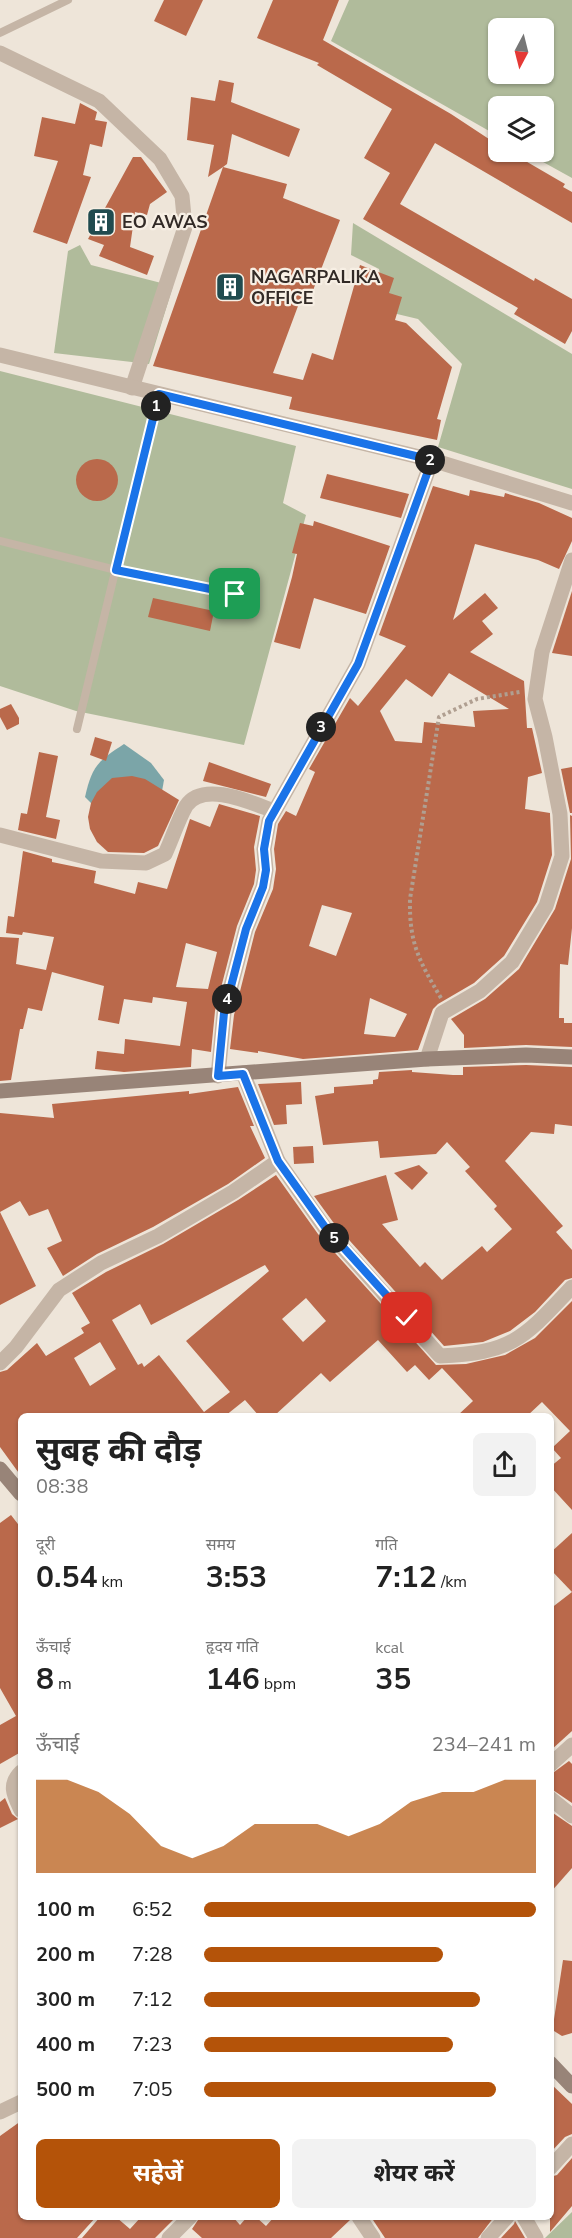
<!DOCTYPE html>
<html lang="hi">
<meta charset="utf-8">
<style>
body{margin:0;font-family:"Nunito Sans","Noto Sans Devanagari",sans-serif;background:#f2f2f2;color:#222;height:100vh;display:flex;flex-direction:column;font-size:22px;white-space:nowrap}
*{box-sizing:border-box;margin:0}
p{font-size:20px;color:#767676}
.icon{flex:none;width:33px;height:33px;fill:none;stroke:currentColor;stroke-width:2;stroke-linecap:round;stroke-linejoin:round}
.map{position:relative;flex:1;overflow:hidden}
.drawer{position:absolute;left:18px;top:1413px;width:536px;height:807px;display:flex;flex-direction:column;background:#fff;border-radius:9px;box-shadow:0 2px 4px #0004}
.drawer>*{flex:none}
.needle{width:39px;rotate:187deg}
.tools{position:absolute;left:488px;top:18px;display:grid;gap:12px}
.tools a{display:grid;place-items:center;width:66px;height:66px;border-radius:9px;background:#fff;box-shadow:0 2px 4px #0004;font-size:30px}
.pin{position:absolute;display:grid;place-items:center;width:51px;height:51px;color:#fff;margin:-26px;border-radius:12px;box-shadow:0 3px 9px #0006}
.km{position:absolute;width:30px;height:30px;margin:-15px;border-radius:50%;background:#222;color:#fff;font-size:16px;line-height:30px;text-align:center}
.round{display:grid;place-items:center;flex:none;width:63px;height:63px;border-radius:9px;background:#f2f2f2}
.headline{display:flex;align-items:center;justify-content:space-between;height:102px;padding:0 18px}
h1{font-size:33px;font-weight:700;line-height:45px}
.stats{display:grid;grid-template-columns:repeat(3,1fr);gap:9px;height:102px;padding:6px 18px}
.stats div{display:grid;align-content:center}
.stats b{font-size:30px;font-weight:700}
.stats small{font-size:16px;font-weight:400}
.stats p{font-size:16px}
.chart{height:168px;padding:12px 18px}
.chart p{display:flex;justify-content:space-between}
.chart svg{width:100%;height:108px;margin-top:6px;fill:#b45309;opacity:.7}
.button{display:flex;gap:12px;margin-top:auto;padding:12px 18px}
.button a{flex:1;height:69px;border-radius:9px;background:#b45309;color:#fff;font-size:24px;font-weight:700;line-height:69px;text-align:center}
.button a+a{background:#f2f2f2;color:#222}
ul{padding:0 18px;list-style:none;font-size:20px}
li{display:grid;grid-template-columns:96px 72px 1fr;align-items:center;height:45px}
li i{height:15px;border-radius:8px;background:#b45309}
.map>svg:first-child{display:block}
.green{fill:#b0bb9b;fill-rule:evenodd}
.water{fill:#7ba5a8}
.building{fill:#ba694b;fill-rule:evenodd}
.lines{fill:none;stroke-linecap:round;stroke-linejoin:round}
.path{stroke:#b09f91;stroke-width:4;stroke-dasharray:3 3;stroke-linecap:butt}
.lane{stroke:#c5b5a6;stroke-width:8}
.street{stroke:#c5b5a6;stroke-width:15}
.secondary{stroke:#988478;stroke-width:15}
.route-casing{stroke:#fff;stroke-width:12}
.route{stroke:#1a73e8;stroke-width:8}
.labels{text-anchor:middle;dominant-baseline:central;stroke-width:4.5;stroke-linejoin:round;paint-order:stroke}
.poi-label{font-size:18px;font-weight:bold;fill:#322a26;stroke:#f7efe4;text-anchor:start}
</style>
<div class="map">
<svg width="572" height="2238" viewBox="0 0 572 2238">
<rect width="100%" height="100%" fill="#eee5d9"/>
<g class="green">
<path d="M349,0H572V178L525,152H543V106H498V136L331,41ZM543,28V74H498V28Z"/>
<polygon points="353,223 572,354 572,489 438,447 462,364 418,319 397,314 385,303 379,269 351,255"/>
<polygon points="80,245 91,265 173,286 149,364 54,353 68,251"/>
<polygon points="0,371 296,446 283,503 306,515 244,745 76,711 0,686"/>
<polygon points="572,2212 572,2238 545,2238"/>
</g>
<path class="water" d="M124,744L151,763L164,780L159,808L92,804L85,797C92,766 98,761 124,744Z"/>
<g class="building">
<polygon points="164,0 203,0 186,36 154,21"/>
<polygon points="273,0 339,0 323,40 451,114 498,145 498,152 510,152 565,184 563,187 572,192 572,223 435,143 400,204 534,281 535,278 572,299 572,331 565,344 514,314 518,308 363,219 390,173 364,158 392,109 317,65 319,63 257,38"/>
<polygon points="219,80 234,83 231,102 300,129 289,157 232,134 227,164 223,167 287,184 283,198 340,220 312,293 304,290 273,373 303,380 312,353 333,360 360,265 394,278 389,293 402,297 395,320 406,323 452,367 437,419 441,420 437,440 289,409 292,397 153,366 223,167 208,177 214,145 187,140 191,97 215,101"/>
<polygon points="80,103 97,112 95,120 107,122 102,147 90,144 83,175 91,177 67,244 33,232 58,161 34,156 42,117 75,124"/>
<polygon points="133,157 141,157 167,192 150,204 147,215 135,212 130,247 154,256 147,275 99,256 104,245 88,239"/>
<circle cx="97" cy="480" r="21"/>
<polygon points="327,474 409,494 401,518 320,498"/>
<path d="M433,486L469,496L470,490L504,497L505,493L539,503L572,518V541L559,569L538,560L475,544L453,620L485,593L498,608L482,621L493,634L470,652L524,681L527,728H532L542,773L528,777L525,809L550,813V815L552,855L537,902L504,956L474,983L438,1004L433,1009L418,1050L303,1059L258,1051V1053L230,1049L234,1015L255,932L273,889L276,869L274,849L278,824L286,811L296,816L315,772L309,769L350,698L358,706L406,646L379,635ZM449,673L509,709L473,711L475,727L424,722L422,743L395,741L380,711L406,679L432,697ZM322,905L352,913L336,956L309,946ZM370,998L407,1014L395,1037L364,1034Z"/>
<polygon points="314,521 390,546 366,614 314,598 300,649 274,642 292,577 297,554 292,553 300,523 313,526"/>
<polygon points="572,591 572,656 552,653"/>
<polygon points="153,598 214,611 210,631 148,617"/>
<polygon points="11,704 19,718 19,724 7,730 0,717 0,709"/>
<polygon points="95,737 112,742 106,761 90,755"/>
<polygon points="39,752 58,756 46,817 60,820 56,839 18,830 21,813 27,814"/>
<polygon points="209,762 271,784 266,797 203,781"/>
<polygon points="572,767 572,813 570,813 561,769"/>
<polygon points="132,776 145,779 179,800 158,846 144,853 108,852 97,842 90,829 88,817 91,803 97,792 112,778"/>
<path d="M219,804L260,816L254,847L256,870L254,884L237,926L215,1011L211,1052L192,1049L191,1067L124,1072L95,1069L97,1051L124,1054L125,1039L180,1046L187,1002L153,997L152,1003L124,999L119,1024L98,1020L104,986L52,972L42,1011L28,1008L23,1029H20L11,1080L0,1081V937L19,938L16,964L46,970L54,937L23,932L22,935L6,933L8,916L14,917L23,851L52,859V862L96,871L94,883L135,894L138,882L167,889L190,819L210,827ZM186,943L217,952L208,989L176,987Z"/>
<polygon points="570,815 572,816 572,928 568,965 560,964 559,1018 564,1018 564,1023 572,1023 572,1047 526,1045 464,1048 464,1035 451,1019 485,999 519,969 555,909 571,859"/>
<polygon points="526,1065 572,1067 572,1126 555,1124 554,1134 531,1132 505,1161 563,1226 556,1232 572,1250 572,1278 565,1280 535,1312 510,1331 483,1342 444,1346 333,1222 314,1196 386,1175 398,1220 382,1224 420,1267 425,1262 442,1280 482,1246 487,1252 512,1229 494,1209 497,1206 465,1171 470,1167 447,1142 436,1154 380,1158 378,1141 323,1145 315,1096 334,1093 334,1087 373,1084 373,1080 378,1079 379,1072 412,1070 412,1072 453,1075 463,1075 463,1067"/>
<polygon points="301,1082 302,1104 286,1105 287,1124 274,1125 258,1084"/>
<polygon points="238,1087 254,1126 250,1126 265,1158 228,1184 153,1227 97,1254 63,1276 47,1248 62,1241 48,1209 29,1216 20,1201 0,1212 36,1286 0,1305 0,1113 54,1118 52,1104 189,1091 189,1094"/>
<polygon points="313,1146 314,1163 294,1164 293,1147"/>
<polygon points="419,1165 428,1173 412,1190 394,1173"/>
<path d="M276,1175L318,1234L436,1365L466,1364L505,1355L535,1338L572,1301V1510L550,1486V1467L561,1458L552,1448L570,1431L542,1402L527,1416H457L473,1401L442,1368L429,1380L415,1365L407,1372L378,1340L330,1382L321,1373L274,1416H259L245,1400L225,1416H21V1476L0,1447V1372L7,1370L37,1343L46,1356L84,1333L81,1328L90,1323L72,1293L106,1272L163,1244L238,1200ZM265,1265L269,1271L186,1341L230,1392L204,1412L159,1355L144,1367L142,1363L138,1365L112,1320L140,1304L151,1325ZM306,1298L326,1321L303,1342L282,1319ZM100,1342L116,1369L90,1386L74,1358Z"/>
<polygon points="11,1515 21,1528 21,1752 0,1764 0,1725 16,1716 0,1688 0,1523"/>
<polygon points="572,1533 572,1592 550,1569 550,1553"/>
<polygon points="572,1592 572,1731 550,1751 550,1609"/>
<polygon points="569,1761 572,1764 572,1803 550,1788 550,1775"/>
<polygon points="5,1798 12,1814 18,1819 0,1828 0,1802"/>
<polygon points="550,1811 572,1826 572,1868 550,1893"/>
<polygon points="563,1960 572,1961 572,2033 562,2036 554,2031 553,2026"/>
<polygon points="550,2083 572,2104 572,2134 565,2137 550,2153"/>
<polygon points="21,2121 21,2217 96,2217 77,2238 0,2238 0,2136"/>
<polygon points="572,2158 572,2206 550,2232 550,2177 557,2175"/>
<polygon points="100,2217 116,2217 130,2229 141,2217 176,2217 155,2238 82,2238"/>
<polygon points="200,2217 233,2217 240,2225 247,2217 256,2217 266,2226 274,2217 349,2217 350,2220 331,2238 202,2238 192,2229"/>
<polygon points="371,2217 494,2217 478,2238 385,2238"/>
<polygon points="515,2221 525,2238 501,2238 514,2224"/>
</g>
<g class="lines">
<path class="path" d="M441,998C419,961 409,943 410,899L439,717L477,699L520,692"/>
<g class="lane">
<polyline points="0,33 68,0"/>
<polyline points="0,541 116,570 235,594"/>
<polyline points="77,729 158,394"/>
</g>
<g class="street">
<polyline points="0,53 99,101 160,159 182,196 185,227 132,388"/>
<polyline points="0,355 432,460 572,503"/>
<path d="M0,835L101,861L146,863L165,854C172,839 178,820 186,806C203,780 252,803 274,811"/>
<polyline points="427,1059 442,1013 480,991 512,962 546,906 562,856 560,814 545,737 535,699 542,652 572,560"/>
<path d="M243,1073L278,1161L325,1228L440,1356C513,1353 524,1338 572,1287"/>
<polyline points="218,1076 224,1013 246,929 263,887 266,870 264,849 269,821 358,664 432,460"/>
<polyline points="0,1363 16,1347 59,1290 101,1263 158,1236 233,1192 278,1161"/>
<polyline points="550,1765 572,1745"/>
<path d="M21,1772C8,1785 14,1795 21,1810"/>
<polyline points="550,1798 572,1816"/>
<polyline points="0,2112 21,2102"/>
<polyline points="550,2168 572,2144"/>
<polyline points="359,2217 373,2238"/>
<polyline points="524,2217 536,2238"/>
<polyline points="169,2238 190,2217"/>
<polyline points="488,2238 507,2217"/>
</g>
<g class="secondary">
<polyline points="0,1091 427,1059 526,1055 572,1057"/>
<polyline points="0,1469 21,1494"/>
<polyline points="550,2063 572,2086"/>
</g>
</g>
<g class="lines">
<g class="route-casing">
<polyline id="route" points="235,594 116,570 159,394 432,460 358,664 269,821 264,849 266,870 263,887 246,929 224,1013 218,1076 243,1074 278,1161 325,1227 407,1318"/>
</g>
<use href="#route" class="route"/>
</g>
<defs>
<g id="building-square" transform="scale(1.5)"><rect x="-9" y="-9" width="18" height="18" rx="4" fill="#204b4f" stroke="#f7efe4"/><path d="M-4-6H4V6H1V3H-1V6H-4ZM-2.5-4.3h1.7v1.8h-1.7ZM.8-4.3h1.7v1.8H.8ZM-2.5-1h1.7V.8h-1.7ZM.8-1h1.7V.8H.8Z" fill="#fff"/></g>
</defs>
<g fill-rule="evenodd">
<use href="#building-square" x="101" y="222"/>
<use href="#building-square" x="230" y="287"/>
</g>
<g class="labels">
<g class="poi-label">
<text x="122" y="222">EO AWAS</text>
<text x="251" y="277">NAGARPALIKA<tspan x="251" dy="21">OFFICE</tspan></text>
</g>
</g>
</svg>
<div class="tools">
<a><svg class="needle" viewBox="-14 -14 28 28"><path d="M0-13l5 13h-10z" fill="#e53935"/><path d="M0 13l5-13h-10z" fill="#767676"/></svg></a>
<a><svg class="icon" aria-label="layers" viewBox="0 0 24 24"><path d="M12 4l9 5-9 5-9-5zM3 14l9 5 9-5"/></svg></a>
</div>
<div class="pin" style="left:235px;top:594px;background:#1e9e55"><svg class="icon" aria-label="arrive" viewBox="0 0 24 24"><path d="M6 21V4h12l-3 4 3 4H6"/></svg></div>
<div class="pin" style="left:407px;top:1318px;background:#d93025"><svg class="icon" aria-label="check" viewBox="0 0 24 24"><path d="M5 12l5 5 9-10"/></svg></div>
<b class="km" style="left:156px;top:406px">1</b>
<b class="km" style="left:430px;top:460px">2</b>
<b class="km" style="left:321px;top:727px">3</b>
<b class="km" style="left:227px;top:999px">4</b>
<b class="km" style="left:334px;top:1238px">5</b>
<section class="drawer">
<div class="headline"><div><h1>सुबह की दौड़</h1><p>08:38</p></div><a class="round"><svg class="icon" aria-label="share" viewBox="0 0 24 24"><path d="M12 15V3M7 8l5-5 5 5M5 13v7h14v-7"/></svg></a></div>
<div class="stats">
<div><p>दूरी</p><b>0.54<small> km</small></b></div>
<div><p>समय</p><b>3:53</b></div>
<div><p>गति</p><b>7:12<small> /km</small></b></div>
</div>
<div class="stats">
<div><p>ऊँचाई</p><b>8<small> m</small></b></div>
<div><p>हृदय गति</p><b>146<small> bpm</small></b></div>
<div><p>kcal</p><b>35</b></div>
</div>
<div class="chart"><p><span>ऊँचाई</span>234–241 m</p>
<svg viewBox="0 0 160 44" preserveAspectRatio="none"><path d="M0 44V6L10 6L20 11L30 20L40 33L50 38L60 33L70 24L80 24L90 24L100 29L110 24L120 15L130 11L140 11L150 6L160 6V44z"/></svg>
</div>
<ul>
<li><b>100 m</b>6:52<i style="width:100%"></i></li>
<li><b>200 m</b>7:28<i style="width:72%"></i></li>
<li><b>300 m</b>7:12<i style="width:83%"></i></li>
<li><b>400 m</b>7:23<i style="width:75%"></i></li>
<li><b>500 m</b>7:05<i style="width:88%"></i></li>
</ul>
<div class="button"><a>सहेजें</a><a>शेयर करें</a></div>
</section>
</div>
